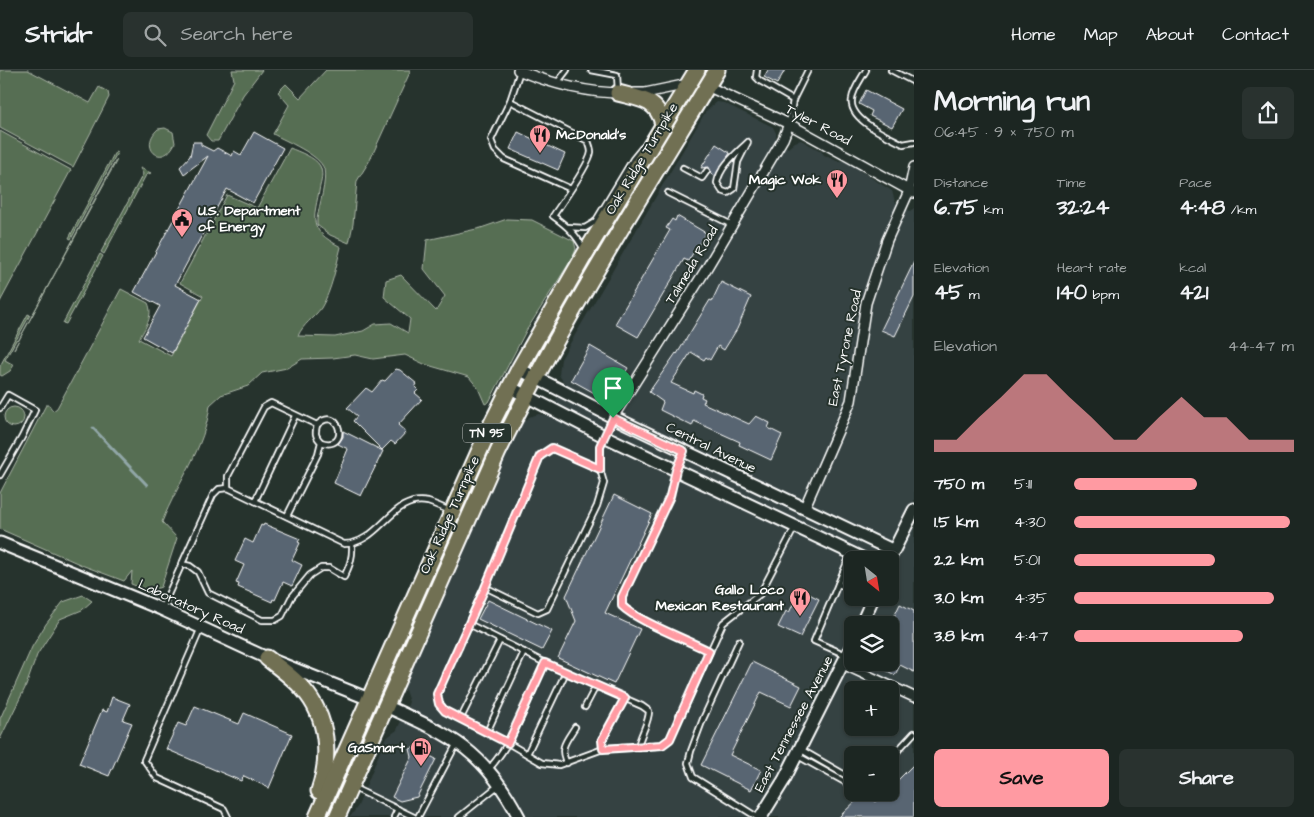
<!DOCTYPE html>
<meta charset="utf-8">
<style>
body{margin:0;font-family:"Architects Daughter",sans-serif;background:#29322f;color:#f1f3f6;height:100vh;display:flex;flex-direction:column;font-size:19px;white-space:nowrap}
*{box-sizing:border-box;margin:0}
p{font-size:16px;color:#a0a5a5}
.icon{flex:none;width:28px;height:28px;fill:none;stroke:currentColor;stroke-width:2;stroke-linecap:round;stroke-linejoin:round}
.map{position:relative;flex:1;overflow:hidden}
.drawer{display:flex;flex-direction:column;background:#1c2622;width:400px}
.drawer>*{flex:none}
.needle{width:32px;rotate:150deg}
.fabs{position:absolute;left:844px;top:481px;display:grid;gap:10px}
.fabs a{display:grid;place-items:center;width:55px;height:55px;border-radius:8px;background:#1c2622;box-shadow:0 1px 4px #0004,0 0 0 1px #3a4340;font-size:25px}
.pin{position:absolute;display:grid;place-items:center;width:42px;height:42px;color:#fff;margin:-51px -21px;border-radius:50% 50% 50% 0;rotate:-45deg;box-shadow:0 0 5px #0007}
.pin .icon{rotate:45deg}
.round{display:grid;place-items:center;flex:none;width:52px;height:52px;border-radius:8px;background:#29322f}
.headline{display:flex;align-items:center;justify-content:space-between;height:85px;padding:0 20px}
h1{font-size:28px;font-weight:700;line-height:38px}
.metrics{display:grid;grid-template-columns:repeat(3,1fr);gap:8px;height:85px;padding:5px 20px}
.metrics div{display:grid;align-content:center}
.metrics b{font-size:21px;font-weight:700}
.metrics small{font-size:14px;font-weight:400}
.metrics p{font-size:14px}
.chart{height:140px;padding:10px 20px}
.chart p{display:flex;justify-content:space-between}
.chart svg{width:100%;height:90px;margin-top:5px;fill:#ff9aa2;opacity:.7}
.button{display:flex;gap:10px;margin-top:auto;padding:10px 20px}
.button a{flex:1;height:58px;border-radius:8px;background:#ff9aa2;color:#111;font-size:20px;font-weight:700;line-height:58px;text-align:center}
.button a+a{background:#29322f;color:#f1f3f6}
ul{padding:0 20px;list-style:none;font-size:16px}
li{display:grid;grid-template-columns:80px 60px 1fr;align-items:center;height:38px}
li i{height:12px;border-radius:6px;background:#ff9aa2}
header{display:flex;align-items:center;gap:30px;box-sizing:border-box;height:70px;padding:0 25px;background:#1c2622;border-bottom:1px solid #3a4340}
header strong{font-size:24px}
nav{display:flex;gap:28px;margin-inline-start:auto;font-size:18px}
.search{width:350px;height:45px;background:#29322f;display:flex;align-items:center;gap:12px;box-sizing:border-box;padding:0 18px;border-radius:8px;color:#a0a5a5;font-size:19px}
main{display:flex;flex:1;min-height:0}
.map>svg:first-child{display:block}
.built{fill:#354242;fill-rule:evenodd}
.green{fill:#576e52;stroke:#abb6a8}
.lines{fill:none;stroke-linecap:round;stroke-linejoin:round}
.stream{stroke:#91a7a8;stroke-width:3}
.building{fill:#586572;stroke:#fff}
.service-casing{stroke:#fff;stroke-width:8}
.minor-casing{stroke:#fff;stroke-width:12}
.tertiary-casing{stroke:#fff;stroke-width:15}
.trunk-casing{stroke:#fff;stroke-width:19}
.service{stroke:#26332d;stroke-width:4.5}
.minor{stroke:#26332d;stroke-width:9}
.tertiary{stroke:#26332d;stroke-width:11}
.trunk{stroke:#716f52;stroke-width:15}
.route-casing{stroke:#fff;stroke-width:10}
.route{stroke:#ff9aa2;stroke-width:6}
.labels{text-anchor:middle;dominant-baseline:central;stroke-width:4;stroke-linejoin:round;paint-order:stroke}
.shield{fill:#26332d;stroke:#bec2c0;stroke-width:1}
.shield-label{font-size:12px;font-weight:bold;fill:#fff}
.street-label{font-size:14px;fill:#fff;stroke:#26332d}
.poi-label{font-size:14px;font-weight:bold;fill:#fff;stroke:#26332d;text-anchor:end}
</style>
<header>
<strong>Stridr</strong>
<div class="search"><svg class="icon" aria-label="search" viewBox="0 0 24 24"><circle cx="10" cy="10" r="6"/><path d="M15 15l6 6"/></svg>Search here</div>
<nav><a>Home</a><a>Map</a><a>About</a><a>Contact</a></nav>
</header>
<main>
<div class="map">
<svg width="914" height="747" viewBox="0 0 914 747">
<rect width="100%" height="100%" fill="#26332d"/>
<filter id="ink" filterUnits="userSpaceOnUse"><feTurbulence type="fractalNoise" baseFrequency=".02" numOctaves="2"/><feDisplacementMap in="SourceGraphic" scale="10" xChannelSelector="R" yChannelSelector="G"/><feConvolveMatrix kernelMatrix="1 2 1 2 8 2 1 2 1" color-interpolation-filters="sRGB"/></filter>
<g filter="url(#ink)">
<path class="built" d="M717,32L724,33L773,57L776,63V69L788,78L795,72L801,70L821,81L824,85L837,91H845L892,121L895,132L910,141L914,138V747H350L358,736L385,669L397,660L409,632L404,617L513,371L523,352L529,347L539,344L548,346L565,314L559,305L561,289L706,41ZM852,490H890V528H852ZM852,555H890V592H852ZM852,620H890V658H852ZM852,685H890V722H852Z"/>
<g class="green">
<polygon points="0,0 28,0 90,33 99,17 108,22 109,27 73,97 0,58"/>
<polygon points="232,0 262,0 243,25 218,71 211,71 206,65 234,10"/>
<path d="M326,0H411L370,90L357,111L353,154L349,173L330,165L317,155V149C319,136 327,111 324,99C320,85 286,71 273,64L289,35L278,22L286,14L300,28Z"/>
<path d="M165,58L173,62L175,73C162,100 138,77 158,59Z"/>
<polygon points="0,61 71,100 0,232"/>
<path d="M290,78C299,82 315,87 320,96C323,103 322,109 320,116C314,149 306,159 341,177C336,196 332,220 321,238C314,248 303,254 298,266L335,267L363,261L375,254L391,253L408,263L410,249L384,227L386,210L401,205L436,241L445,226L424,199L427,170L481,158L507,149L532,150L574,171L576,179L573,187L526,261L489,332L485,334L478,318L469,307L424,294L405,285L373,289L355,285L333,288L302,289L287,298L262,303L248,316L221,325L210,335C205,378 178,412 162,452L177,468L161,517L149,521L131,514L132,501L124,511L84,496L0,459V423L46,335H49L53,341L57,338L121,219L148,233C154,246 145,258 139,269L171,286L203,226L180,213L227,125L257,138Z"/>
<polygon points="115,82 117,83 71,169 69,168"/>
<polygon points="116,90 117,90 14,279"/>
<polygon points="140,98 151,103 146,105 104,184 101,182 143,104"/>
<polygon points="100,184 103,186 66,254 63,253"/>
<polygon points="28,244 30,245 5,290 14,295 10,301 2,306 0,305 0,296"/>
<circle cx="14" cy="347" r="10"/>
<polygon points="83,525 92,531 82,540 60,549 37,585 26,616 0,669 0,649 32,577 46,554 63,532"/>
</g>
<g class="lines">
<polyline class="stream" points="93,358 147,415"/>
</g>
<g class="building">
<polygon points="768,0 785,0 777,14 764,7"/>
<polygon points="866,20 902,39 892,57 870,46 872,41 859,34"/>
<polygon points="254,62 283,78 253,133 227,119 175,215 201,229 172,283 143,267 160,236 134,222 208,86 184,104 180,97 190,86 193,72 201,72 201,75 213,81 217,78 232,86 234,81 241,85"/>
<polygon points="518,62 565,84 558,100 510,79"/>
<polygon points="716,74 730,83 715,106 710,103 709,97 701,98"/>
<polygon points="677,146 706,163 688,191 684,189 638,267 615,254 670,160 666,158 672,149 675,151"/>
<polygon points="914,192 914,227 895,266 881,260"/>
<polygon points="721,212 751,227 737,259 724,280 718,276 710,290 706,287 704,290 691,282 671,313 693,323 694,320 702,324 701,327 705,329 703,333 749,354 756,346 770,353 768,358 782,365 771,390 739,375 740,372 694,351 692,356 660,340 663,332 649,322 676,283 677,284 710,230 712,231"/>
<polygon points="590,276 628,298 609,331 571,310"/>
<polygon points="396,299 400,300 417,314 415,317 418,320 415,323 422,329 398,355 406,362 395,374 391,371 382,380 353,351 357,346 347,338 366,318 372,322 382,310 385,311"/>
<polygon points="343,361 383,381 361,426 334,413 348,379 338,374 343,367"/>
<polygon points="614,425 652,444 605,543 640,559 614,614 558,588 576,551 566,526"/>
<polygon points="264,454 300,469 298,472 300,473 292,490 302,495 292,516 283,512 275,530 273,529 272,532 238,517 239,514 236,513 244,495 235,491 245,469 253,473 261,455 263,456"/>
<polygon points="803,521 819,529 800,567 778,557 786,541 789,543 796,527 800,529"/>
<polygon points="488,530 552,561 542,580 478,549"/>
<polygon points="900,534 914,541 914,602 900,595 895,605 870,592 890,592 890,555"/>
<polygon points="752,592 801,616 791,636 761,622 730,685 761,700 751,720 701,695"/>
<polygon points="112,627 130,634 123,650 132,653 109,706 79,694 102,640 107,642"/>
<polygon points="195,636 239,654 244,643 292,664 269,718 244,706 241,711 166,679 178,653 186,656"/>
<polygon points="420,676 422,682 436,689 417,727 400,731 392,727 412,687 410,679"/>
<polygon points="914,694 914,747 839,747 865,722 876,732 885,722 890,722 890,718"/>
</g>
<g class="lines">
<g class="service-casing">
<g id="service">
<polyline points="591,0 617,5 618,21"/>
<polyline points="757,0 756,7 760,11 793,30"/>
<path d="M866,0C862,8 853,19 852,29C848,50 888,66 903,74L914,72"/>
<polyline points="891,0 914,12"/>
<polyline points="557,13 567,0"/>
<polyline points="510,31 520,1"/>
<polyline points="789,54 793,30 808,0"/>
<path d="M748,72L738,92L734,119L728,123L722,121L717,113C720,96 736,84 748,72Z"/>
<polyline points="683,98 702,108 707,101"/>
<path d="M571,119L504,89L495,80L491,70L510,31L588,71C589,74 591,78 591,82C590,94 561,134 553,146C567,156 577,165 584,180"/>
<polyline points="668,123 732,155"/>
<polyline points="568,157 585,158 595,152 633,89 642,78"/>
<polyline points="0,338 8,325 35,340 22,367 0,405"/>
<path d="M317,355C340,333 351,382 321,372"/>
<polyline points="600,399 552,378 540,386 485,517 437,624 439,633 445,641 508,673 542,693 559,695 603,679 662,675 670,669 723,553 760,524 795,457"/>
<path d="M676,401L670,426L622,527V535C637,551 687,570 709,581"/>
<path d="M228,418V406L264,337L271,333L317,355C315,363 315,366 321,372L318,384L287,446"/>
<polyline points="255,431 295,346"/>
<path d="M181,494L190,496L198,502L208,523L262,550H275L282,546L291,528L310,505L321,498H329L344,507C350,495 353,487 352,474"/>
<polyline points="838,514 851,483"/>
<polyline points="485,517 538,543 547,539 597,436 604,413 600,399 600,376 604,368"/>
<path d="M162,538L213,425L219,419L228,418L344,474C380,474 392,424 428,432C435,434 443,438 450,441"/>
<path d="M469,554L545,593L642,636L649,641C649,653 640,665 638,677"/>
<polyline points="201,558 144,690 157,708 224,739 228,747"/>
<polyline points="739,571 703,649 691,681 688,693 693,707 757,747"/>
<polyline points="846,585 814,571 838,514 852,520"/>
<polyline points="585,637 596,616"/>
<polyline points="461,648 500,570"/>
<polyline points="487,662 524,582"/>
<polyline points="603,679 602,670 625,628"/>
<polyline points="800,679 852,709"/>
<polyline points="527,684 566,602"/>
<polyline points="798,686 852,716"/>
<polyline points="890,689 914,663"/>
<path d="M567,693C558,678 567,670 575,657"/>
<path d="M489,699C515,670 529,628 545,593"/>
<polyline points="354,718 414,747"/>
<polyline points="394,747 398,739"/>
<polyline points="418,747 457,673"/>
<polyline points="459,747 499,715"/>
</g>
</g>
<g class="minor-casing">
<g id="minor">
<path d="M518,0C552,14 585,23 622,23"/>
<polyline points="707,16 789,54 914,123"/>
<polyline points="635,23 645,23 688,14"/>
<polyline points="613,347 705,201 783,69 789,54"/>
<polyline points="804,439 851,331 866,233 887,170 909,121 914,97"/>
<polyline points="843,594 914,627"/>
</g>
</g>
<g class="tertiary-casing">
<g id="tertiary">
<polyline points="519,299 613,347 892,480"/>
<polyline points="509,317 604,366 866,490"/>
<polyline points="0,473 161,539 267,588 369,629"/>
<polyline points="889,490 914,440"/>
<polyline points="861,555 873,528"/>
<path d="M386,636C452,666 484,680 519,747"/>
<polyline points="761,747 784,710 852,575"/>
</g>
</g>
<g class="trunk-casing">
<g id="trunk">
<path d="M618,23C640,29 657,29 663,54"/>
<path d="M267,588C279,598 293,607 303,619C328,647 331,686 319,721"/>
<polyline points="317,747 490,357 519,299 585,184 697,0"/>
<path d="M337,747L498,382C562,250 641,126 717,0"/>
</g>
</g>
<use href="#service" class="service"/>
<use href="#minor" class="minor"/>
<use href="#tertiary" class="tertiary"/>
<use href="#trunk" class="trunk"/>
</g>
</g>
<g class="lines" filter="url(#ink)">
<g class="route-casing">
<path id="route" d="M613,348L684,381L676,400L670,426L622,527V536C637,551 688,570 709,581L670,669L662,675L603,679L602,670L625,628L545,593L508,673L445,641L439,634L437,624L485,518L540,386L552,378L600,399V376Z"/>
</g>
<use href="#route" class="route"/>
</g>
<defs>
<g id="restaurant-pin" transform="scale(1.125)"><path d="M0 17L-7.5 6A9.5 9.5 0 1 1 7.5 6Z" fill="#ff9aa2" stroke="#26332d"/><path d="M-5-6h1v4h1v-4h1v4h1v-4h1v5L-1.5 .5V6h-2V.5L-5-1ZM5-6V6H3V1.5H1.5Q1.5-4 5-6Z" fill="#111"/></g>
<g id="civic-pin" transform="scale(1.125)"><path d="M0 17L-7.5 6A9.5 9.5 0 1 1 7.5 6Z" fill="#ff9aa2" stroke="#26332d"/><path d="M-.6-6.5H3V-4.5H.6V-3L4-1V1h2V6H-6V1h2V-1L-.6-3ZM-1.2 2.5V6h2.4V2.5Z" fill="#111"/></g>
<g id="fuel-pin" transform="scale(1.125)"><path d="M0 17L-7.5 6A9.5 9.5 0 1 1 7.5 6Z" fill="#ff9aa2" stroke="#26332d"/><path d="M-5.5-6h7V0h2V4h1.3V-2.5L3-4.5l.8-.8L6-3V5H2.5V1h-1V6h-7ZM-4.2-4.7v3.2H.2V-4.7Z" fill="#111"/></g>
</defs>
<g fill-rule="evenodd">
<use href="#restaurant-pin" x="540" y="65"/>
<use href="#restaurant-pin" x="837" y="110"/>
<use href="#civic-pin" x="182" y="149"/>
<use href="#restaurant-pin" x="800" y="528"/>
<use href="#fuel-pin" x="421" y="678"/>
</g>
<g class="labels">
<rect class="shield" x="463" y="353.5" width="48" height="19" rx="4"/>
<g class="shield-label">
<text x="487" y="363">TN 95</text>
</g>
<g class="street-label">
<text transform="translate(818 55) rotate(28)">Tyler Road</text>
<text transform="translate(642 89) rotate(-59)">Oak Ridge Turnpike</text>
<text transform="translate(692 195) rotate(-59)">Talmeda Road</text>
<text transform="translate(845 278) rotate(-78)">East Tyrone Road</text>
<text transform="translate(711 378) rotate(26)">Central Avenue</text>
<text transform="translate(450 445) rotate(-66)">Oak Ridge Turnpike</text>
<text transform="translate(191 537) rotate(24)">Laboratory Road</text>
<text transform="translate(794 654) rotate(-62)">East Tennessee Avenue</text>
</g>
<g class="poi-label">
<text x="556" y="65" text-anchor="start">McDonald's</text>
<text x="821" y="110">Magic Wok</text>
<text x="198" y="141" text-anchor="start">U.S. Department<tspan x="198" dy="16">of Energy</tspan></text>
<text x="784" y="520">Gallo Loco<tspan x="784" dy="16">Mexican Restaurant</tspan></text>
<text x="405" y="678">GaSmart</text>
</g>
</g>
</svg>
<div class="fabs">
<a><svg class="needle" viewBox="-14 -14 28 28"><path d="M0-13l5 13h-10z" fill="#e53935"/><path d="M0 13l5-13h-10z" fill="#a0a5a5"/></svg></a>
<a><svg class="icon" aria-label="layers" viewBox="0 0 24 24"><path d="M12 4l9 5-9 5-9-5zM3 14l9 5 9-5"/></svg></a>
<a>+</a>
<a>−</a>
</div>
<div class="pin" style="left:613px;top:348px;background:#1e9e55"><svg class="icon" aria-label="arrive" viewBox="0 0 24 24"><path d="M6 21V4h12l-3 4 3 4H6"/></svg></div>
</div>
<section class="drawer">
<div class="headline"><div><h1>Morning run</h1><p>06:45 · 9 × 750 m</p></div><a class="round"><svg class="icon" aria-label="share" viewBox="0 0 24 24"><path d="M12 15V3M7 8l5-5 5 5M5 13v7h14v-7"/></svg></a></div>
<div class="metrics">
<div><p>Distance</p><b>6.75<small> km</small></b></div>
<div><p>Time</p><b>32:24</b></div>
<div><p>Pace</p><b>4:48<small> /km</small></b></div>
</div>
<div class="metrics">
<div><p>Elevation</p><b>45<small> m</small></b></div>
<div><p>Heart rate</p><b>140<small> bpm</small></b></div>
<div><p>kcal</p><b>421</b></div>
</div>
<div class="chart"><p><span>Elevation</span>44–47 m</p>
<svg viewBox="0 0 160 44" preserveAspectRatio="none"><path d="M0 44V38L10 38L20 27L30 17L40 6L50 6L60 17L70 27L80 38L90 38L100 27L110 17L120 27L130 27L140 38L150 38L160 38V44z"/></svg>
</div>
<ul>
<li><b>750 m</b>5:11<i style="width:56%"></i></li>
<li><b>1.5 km</b>4:30<i style="width:98%"></i></li>
<li><b>2.2 km</b>5:01<i style="width:64%"></i></li>
<li><b>3.0 km</b>4:35<i style="width:91%"></i></li>
<li><b>3.8 km</b>4:47<i style="width:77%"></i></li>
</ul>
<div class="button"><a>Save</a><a>Share</a></div>
</section>
</main>
